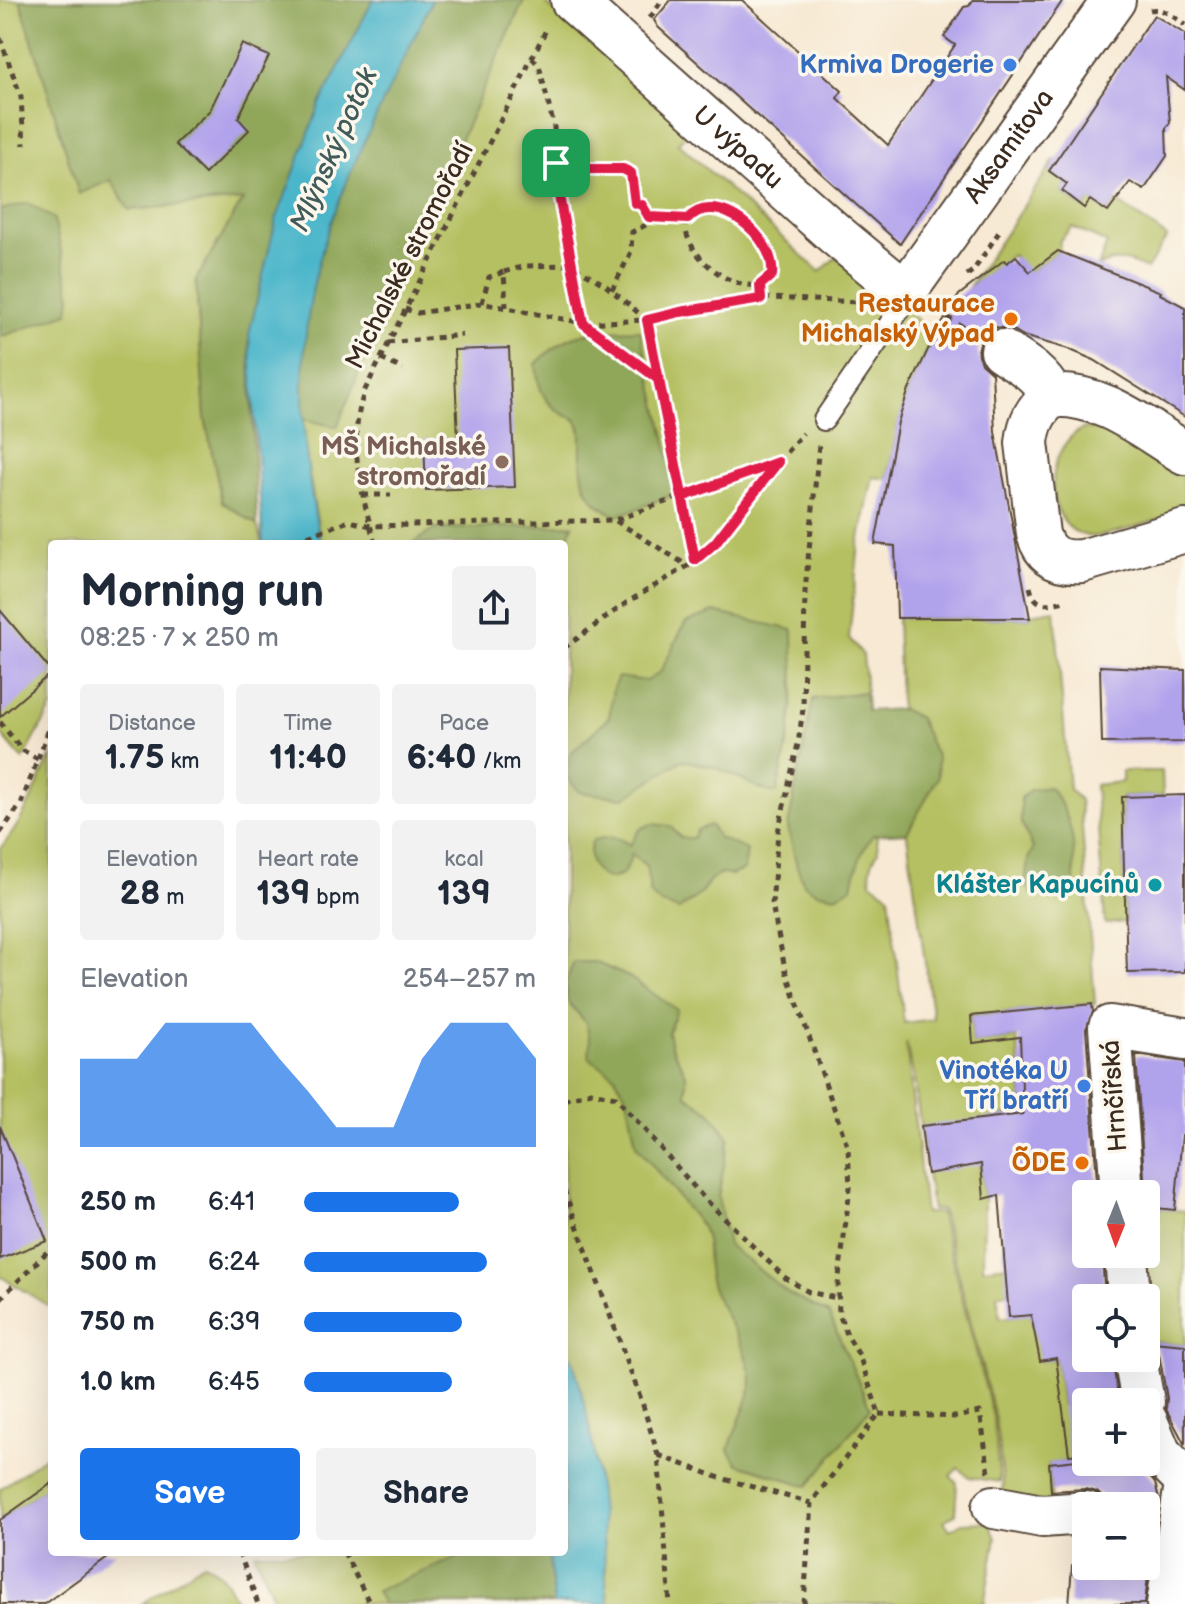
<!DOCTYPE html>
<meta charset="utf-8">
<style>
body{margin:0;font-family:"Balsamiq Sans",sans-serif;background:#f2f2f3;color:#1f2937;height:100vh;display:flex;flex-direction:column;font-size:30px;white-space:nowrap}
*{box-sizing:border-box;margin:0}
p{font-size:26px;color:#747a83}
.icon{flex:none;width:44px;height:44px;fill:none;stroke:currentColor;stroke-width:2;stroke-linecap:round;stroke-linejoin:round}
.map{position:relative;flex:1;overflow:hidden}
.panel{position:absolute;left:48px;top:540px;width:520px;height:1016px;display:flex;flex-direction:column;background:#fff;border-radius:8px;box-shadow:0 8px 32px #0002}
.panel>*{flex:none}
.needle{width:52px;rotate:181deg}
.tools{position:absolute;left:1072px;top:1180px;display:grid;gap:16px}
.tools a{display:grid;place-items:center;width:88px;height:88px;border-radius:8px;background:#fff;box-shadow:0 8px 32px #0002;font-size:40px}
.pin{position:absolute;display:grid;place-items:center;width:68px;height:68px;color:#fff;margin:-34px;border-radius:16px;box-shadow:0 4px 12px #0006}
.round{display:grid;place-items:center;flex:none;width:84px;height:84px;border-radius:8px;background:#f2f2f3}
.head{display:flex;align-items:center;justify-content:space-between;height:136px;padding:0 32px}
h1{font-size:44px;font-weight:700;line-height:60px}
.metrics{display:grid;grid-template-columns:repeat(3,1fr);gap:12px;height:136px;padding:8px 32px}
.metrics div{display:grid;align-content:center;border-radius:8px;background:#f2f2f3;text-align:center}
.metrics b{font-size:34px;font-weight:700}
.metrics small{font-size:22px;font-weight:400}
.metrics p{font-size:22px}
.chart{height:224px;padding:16px 32px}
.chart p{display:flex;justify-content:space-between}
.chart svg{width:100%;height:144px;margin-top:8px;fill:#1a73e8;opacity:.7}
.cta{display:flex;gap:16px;margin-top:auto;padding:16px 32px}
.cta a{flex:1;height:92px;border-radius:8px;background:#1a73e8;color:#fff;font-size:32px;font-weight:700;line-height:92px;text-align:center}
.cta a+a{background:#f2f2f3;color:#1f2937}
ul{padding:0 32px;list-style:none;font-size:26px}
li{display:grid;grid-template-columns:128px 96px 1fr;align-items:center;height:60px}
li i{height:20px;border-radius:10px;background:#1a73e8}
.map>svg:first-child{display:block}
.green{fill:#b5c062;stroke:#787540;stroke-width:2}
.forest{fill:#90a658;stroke:#66683b;stroke-width:2}
.water{fill:#4cb6ca;stroke:#447074;stroke-width:2}
.building{fill:#b1a2ec}
.lines{fill:none;stroke-linecap:round;stroke-linejoin:round}
.lane-casing{stroke:#574739;stroke-width:24}
.street-casing{stroke:#574739;stroke-width:46}
.path{stroke:#574739;stroke-width:5;stroke-dasharray:6 6;stroke-linecap:butt}
.lane{stroke:#fff;stroke-width:20}
.street{stroke:#fff;stroke-width:42}
.route-casing{stroke:#fff;stroke-width:16}
.route{stroke:#e11d48;stroke-width:10}
.shop-dot{fill:#3f7fe0;stroke:#fbf7ec;stroke-width:3}
.food-dot{fill:#e8710a;stroke:#fbf7ec;stroke-width:3}
.education-dot{fill:#8d6e63;stroke:#fbf7ec;stroke-width:3}
.culture-dot{fill:#0f9aa8;stroke:#fbf7ec;stroke-width:3}
.labels{text-anchor:middle;dominant-baseline:central;stroke-width:7;stroke-linejoin:round;paint-order:stroke}
.shop-label{font-size:26px;font-weight:bold;fill:#366cbe;stroke:#fbf7ec;text-anchor:end}
.street-label{font-size:26px;fill:#3b2a1e;stroke:#fbf7ec}
.food-label{font-size:26px;font-weight:bold;fill:#c56008;stroke:#fbf7ec;text-anchor:end}
.education-label{font-size:26px;font-weight:bold;fill:#785e54;stroke:#fbf7ec;text-anchor:end}
.culture-label{font-size:26px;font-weight:bold;fill:#0d838f;stroke:#fbf7ec;text-anchor:end}
.water-label{font-size:28px;font-style:italic;fill:#415b5a;stroke:#fbf7ec}
</style>
<div class="map">
<svg width="1185" height="1604" viewBox="0 0 1185 1604">
<rect width="100%" height="100%" fill="#fbf7ec"/>
<filter id="ink" filterUnits="userSpaceOnUse"><feTurbulence type="fractalNoise" baseFrequency=".0125" numOctaves="2"/><feDisplacementMap in="SourceGraphic" scale="16" xChannelSelector="R" yChannelSelector="G"/><feConvolveMatrix kernelMatrix="1 2 1 2 8 2 1 2 1" color-interpolation-filters="sRGB"/></filter>
<filter id="wash" filterUnits="userSpaceOnUse"><feTurbulence type="fractalNoise" baseFrequency=".006" numOctaves="4" result="noise"/><feDisplacementMap in="SourceGraphic" scale="32" xChannelSelector="R" yChannelSelector="G"/><feGaussianBlur stdDeviation="1.8" result="paint"/><feColorMatrix in="noise" values="0 0 0 0 0 0 0 0 0 0 0 0 0 0 0 0 0 1.4 0 .05"/><feComposite in="paint" operator="in"/></filter>
<g filter="url(#wash)">
<rect width="100%" height="100%" fill="#f7e9d3"/>
<g class="green">
<polygon points="0,0 20,0 79,193 112,179 129,210 243,200 196,280 205,417 222,502 257,525 263,544 52,544 52,707 23,760 0,733"/>
<path d="M432,0H548L546,4L694,126L678,143L820,272L836,257L916,318L932,341L908,392L898,425L887,479L873,477L859,543L849,638L863,655L878,852C871,863 869,869 871,882L889,895L904,1023L933,1019L904,814L897,618H1030V614L1055,610L1069,789L1080,800L1095,1004L971,1016L973,1043L1017,1038L1024,1114L1001,1116L1007,1158L981,1163L984,1199L983,1268L1032,1262L1034,1289L997,1294L1000,1318L1031,1314L1041,1361L1056,1358L1062,1405L1070,1404L1077,1460L1049,1464L1052,1504L1002,1501L1003,1481L995,1417L942,1210H932L914,1079L906,1042L925,1213H940L993,1417L1000,1482L969,1477L958,1468L950,1476L957,1483L955,1514L944,1521L950,1530L962,1523L989,1522L996,1538L984,1604H608C601,1514 597,1422 564,1337V544H321L303,438L302,383Z"/>
<path d="M1055,159L1050,172L1067,184L1062,192L1084,208L1090,200L1108,212L1116,201L1167,237L1147,269C1129,261 1116,256 1098,267L1107,243L1072,227L1060,240L1059,251L1029,273L1012,255L968,289Z"/>
<path d="M1085,428L1108,432L1183,477L1185,501L1178,514C1158,519 1104,539 1087,536C1041,527 1043,444 1085,428Z"/>
<path d="M52,753V1308L0,1276V849C25,820 36,787 52,753Z"/>
<polygon points="1122,771 1162,771 1163,796 1122,797 1125,922 1105,924 1095,785 1122,782"/>
<polygon points="1146,1207 1185,1211 1185,1345 1153,1342 1144,1254"/>
<polygon points="52,1452 52,1483 0,1520 0,1489"/>
<polygon points="254,1552 549,1552 554,1604 276,1604"/>
<path d="M204,1563C223,1572 229,1585 238,1604H142Z"/>
</g>
<g class="forest">
<polygon points="20,0 524,0 385,306 337,427 303,419 249,336 257,525 222,502 205,417 196,280 243,200 129,210 111,180 79,194"/>
<polygon points="28,203 54,219 71,297 68,313 0,337 0,210"/>
<path d="M640,330L678,493L617,516C583,500 580,480 581,444C581,437 582,426 576,420C573,417 568,417 565,415C543,403 538,388 536,364C572,327 592,332 640,330Z"/>
<polygon points="573,525 564,551 564,544 412,544 435,529"/>
<path d="M714,612L793,630L794,692L789,737L777,793C760,792 738,776 721,770C709,765 695,763 682,760L624,798L580,792L565,776L570,754L609,717L613,688L618,677L647,681L661,671L685,623Z"/>
<path d="M865,692L867,711L902,709L919,718L937,758L938,777L907,833L873,835C861,850 856,868 852,887L836,896L816,892L804,884L797,867L788,827L813,699Z"/>
<path d="M1049,787C1074,815 1075,848 1074,884C1061,896 1050,896 1032,894L1025,883L1028,859L1033,849L1021,822V798L1030,790Z"/>
<path d="M651,824L670,826L681,838H693L697,830L710,825L719,838L747,850L744,870L731,875L721,874L711,879L700,894L679,910L662,904L650,894L647,867L632,854C630,858 628,867 624,872C606,890 581,865 593,840C609,837 617,835 630,845L640,829Z"/>
<path d="M574,962H595L629,977L677,1010L668,1032L671,1046L686,1074V1095L711,1112L729,1138L718,1197L728,1245L788,1293L829,1314L870,1408L808,1486L738,1464L729,1450C734,1430 745,1411 750,1391C757,1360 723,1316 712,1287C704,1267 711,1246 702,1227L636,1145L627,1097L614,1075L589,1058L590,1041L586,1023L568,1002L565,983Z"/>
<polygon points="486,1552 549,1552 554,1604 383,1604 376,1591 459,1557 479,1556"/>
</g>
<g class="water">
<path d="M373,0H432C396,77 349,164 324,244C294,343 299,444 321,544H263L249,334L276,220L320,104Z"/>
<path d="M564,1337C598,1422 601,1514 608,1604H554L549,1552H564Z"/>
</g>
<g id="blocks">
<g class="building">
<polygon points="671,0 742,0 842,91 837,98 888,145 955,45 944,37 964,7 969,6 973,0 1063,0 900,244 658,27 654,20"/>
<polygon points="1154,15 1185,34 1185,90 1166,77 1170,123 1166,128 1167,156 1144,190 1130,182 1108,212 1090,200 1084,208 1062,191 1067,184 1049,171"/>
<polygon points="242,44 269,56 238,118 249,130 205,174 175,144 210,110"/>
<polygon points="1058,251 1161,292 1160,294 1185,307 1185,417 1094,360 1068,349 1023,336 1014,330 989,326 990,331 981,339 978,351 981,363 992,373 995,432 1030,618 897,618 895,546 875,544 898,422 908,392 932,341 959,295 1004,260 1007,263 1016,256 1030,272"/>
<polygon points="509,348 515,487 426,490 424,440 458,439 454,350"/>
<polygon points="0,610 52,672 0,717"/>
<polygon points="1100,666 1185,670 1185,742 1102,743"/>
<polygon points="1185,795 1185,972 1127,973 1122,797"/>
<polygon points="1092,1004 1093,1012 1086,1029 1098,1194 1086,1194 1086,1254 1102,1254 1105,1298 1086,1298 1086,1358 1112,1358 1119,1402 1086,1402 1086,1454 1069,1455 1056,1358 1040,1361 1031,1315 1009,1317 999,1195 984,1199 981,1164 927,1174 921,1126 1023,1114 1020,1037 973,1043 971,1016"/>
<polygon points="1136,1055 1185,1062 1185,1135 1182,1135 1175,1210 1146,1207"/>
<polygon points="0,1126 47,1241 0,1259"/>
<polygon points="1153,1342 1185,1345 1185,1445 1166,1409 1167,1398 1159,1354"/>
<polygon points="1086,1459 1086,1462 1137,1462 1155,1483 1159,1499 1107,1502 1097,1492 1085,1489 1051,1491 1049,1463"/>
<polygon points="52,1483 52,1552 116,1552 44,1604 0,1604 0,1520"/>
<polygon points="1072,1566 1149,1566 1145,1604 1069,1604"/>
</g>
</g>
</g>
<g filter="url(#ink)">
<use href="#blocks" fill-opacity="0" stroke="#574739" stroke-width="2"/>
<g class="lines">
<g class="lane-casing">
<polyline id="lane" points="824,420 902,306 905,292"/>
</g>
<g class="street-casing">
<g id="street">
<path id="s1" d="M572,0L835,234L905,292L1114,0"/>
<path d="M1002,351C1023,364 1041,374 1052,396"/>
<path d="M1185,453C1144,429 1103,393 1052,396C1036,409 1029,422 1027,443L1038,534C1045,557 1059,563 1082,561L1185,531"/>
<polyline points="1122,1194 1110,1027 1185,1039"/>
<polyline points="1126,1254 1129,1298"/>
<polyline points="1135,1358 1143,1402"/>
<polyline points="1146,1421 1160,1454 1185,1479"/>
<polyline points="994,1507 1042,1516 1086,1513"/>
<polyline points="1168,1604 1185,1490"/>
</g>
</g>
<g class="path">
<path d="M1150,10C1163,7 1175,18 1185,25"/>
<polyline points="650,18 662,0"/>
<polyline points="0,38 21,97 24,145"/>
<polyline points="532,58 539,65 554,127 557,185 573,265 605,285 647,320 658,378"/>
<polyline points="556,163 590,169 623,169 631,173 635,203 642,205 649,217"/>
<polyline points="504,272 525,266 573,265 583,323 647,320 680,312 770,298 857,302"/>
<polyline points="967,275 973,271 1001,229"/>
<path d="M760,285C803,265 739,206 703,210C657,216 712,292 760,285L761,299"/>
<polyline points="612,290 631,252 632,232 646,225 649,217 688,219"/>
<polyline points="482,303 489,277 504,272 506,307"/>
<polyline points="405,309 418,313 482,303 583,323 658,379 695,560"/>
<polyline points="937,311 973,333"/>
<polyline points="388,343 462,335"/>
<polyline points="381,359 403,369"/>
<polyline points="363,495 391,495"/>
<polyline points="616,521 688,566"/>
<polyline points="285,544 349,521 371,526 615,520 778,462"/>
<path d="M375,544C362,492 346,443 365,390L547,28"/>
<path d="M1030,587C1035,608 1047,605 1065,601"/>
<polyline points="564,648 626,603 688,566 715,543 778,462 803,433"/>
<polyline points="0,722 22,750 38,759"/>
<polyline points="0,833 21,804 52,721"/>
<polyline points="564,1100 591,1092 616,1097 703,1197 784,1277 809,1292 837,1298"/>
<polyline points="564,1190 642,1402 658,1455 670,1604"/>
<polyline points="0,1299 52,1247"/>
<polyline points="879,1414 956,1417 980,1412 989,1473"/>
<polyline points="658,1455 717,1477 811,1503"/>
<polyline points="239,1552 258,1604"/>
<polyline points="344,1552 370,1604"/>
<polyline points="804,1604 811,1503 879,1414 859,1355 848,1337 839,1314 838,1285 850,1188 848,1148 785,968 772,905 778,832 798,744 803,709 805,592 819,444"/>
</g>
<use href="#lane" class="lane"/>
<use href="#street" class="street"/>
</g>
</g>
<g class="lines" filter="url(#ink)">
<g class="route-casing">
<path id="route" d="M556,163L557,185L583,323L658,379L682,497L778,462L715,543L695,560L647,320L680,312L761,299L760,285L772,275C777,238 715,187 688,219L649,217L642,205L635,203L631,173L623,169H590L556,163"/>
</g>
<use href="#route" class="route"/>
</g>
<g class="shop-dot">
<circle cx="1010" cy="65" r="8"/>
<circle cx="1084" cy="1086" r="8"/>
</g>
<g class="food-dot">
<circle cx="1011" cy="319" r="8"/>
<circle cx="1082" cy="1163" r="8"/>
</g>
<circle class="education-dot" cx="502" cy="462" r="8"/>
<circle class="culture-dot" cx="1155" cy="885" r="8"/>
<g class="labels">
<g class="shop-label">
<text x="994" y="65">Krmiva Drogerie</text>
<text x="1068" y="1071">Vinotéka U<tspan x="1068" dy="30">Tří bratří</tspan></text>
</g>
<g class="street-label">
<text stroke="none"><textPath href="#s1" startOffset="622">Aksamitova</textPath></text>
<text stroke="none"><textPath href="#s1" startOffset="222">U výpadu</textPath></text>
<text transform="translate(410 256) rotate(-63)">Michalské stromořadí</text>
<text transform="translate(1115 1096) rotate(-94)">Hrnčířská</text>
</g>
<g class="food-label">
<text x="995" y="304">Restaurace<tspan x="995" dy="30">Michalský Výpad</tspan></text>
<text x="1066" y="1163">ÕDE</text>
</g>
<g class="education-label">
<text x="486" y="447">MŠ Michalské<tspan x="486" dy="30">stromořadí</tspan></text>
</g>
<g class="culture-label">
<text x="1139" y="885">Klášter Kapucínů</text>
</g>
<g class="water-label">
<text transform="translate(334 150) rotate(-66)">Mlýnský potok</text>
</g>
</g>
</svg>
<div class="tools">
<a><svg class="needle" viewBox="-14 -14 28 28"><path d="M0-13l5 13h-10z" fill="#e53935"/><path d="M0 13l5-13h-10z" fill="#747a83"/></svg></a>
<a><svg class="icon" aria-label="locate" viewBox="0 0 24 24"><circle cx="12" cy="12" r="6"/><path d="M12 2v4M12 18v4M2 12h4M18 12h4"/></svg></a>
<a>+</a>
<a>−</a>
</div>
<div class="pin" style="left:556px;top:163px;background:#1e9e55"><svg class="icon" aria-label="arrive" viewBox="0 0 24 24"><path d="M6 21V4h12l-3 4 3 4H6"/></svg></div>
<section class="panel">
<div class="head"><div><h1>Morning run</h1><p>08:25 · 7 × 250 m</p></div><a class="round"><svg class="icon" aria-label="share" viewBox="0 0 24 24"><path d="M12 15V3M7 8l5-5 5 5M5 13v7h14v-7"/></svg></a></div>
<div class="metrics">
<div><p>Distance</p><b>1.75<small> km</small></b></div>
<div><p>Time</p><b>11:40</b></div>
<div><p>Pace</p><b>6:40<small> /km</small></b></div>
</div>
<div class="metrics">
<div><p>Elevation</p><b>28<small> m</small></b></div>
<div><p>Heart rate</p><b>139<small> bpm</small></b></div>
<div><p>kcal</p><b>139</b></div>
</div>
<div class="chart"><p><span>Elevation</span>254–257 m</p>
<svg viewBox="0 0 160 44" preserveAspectRatio="none"><path d="M0 44V17L10 17L20 17L30 6L40 6L50 6L60 6L70 17L80 27L90 38L100 38L110 38L120 17L130 6L140 6L150 6L160 17V44z"/></svg>
</div>
<ul>
<li><b>250 m</b>6:41<i style="width:67%"></i></li>
<li><b>500 m</b>6:24<i style="width:79%"></i></li>
<li><b>750 m</b>6:39<i style="width:68%"></i></li>
<li><b>1.0 km</b>6:45<i style="width:64%"></i></li>
</ul>
<div class="cta"><a>Save</a><a>Share</a></div>
</section>
</div>
